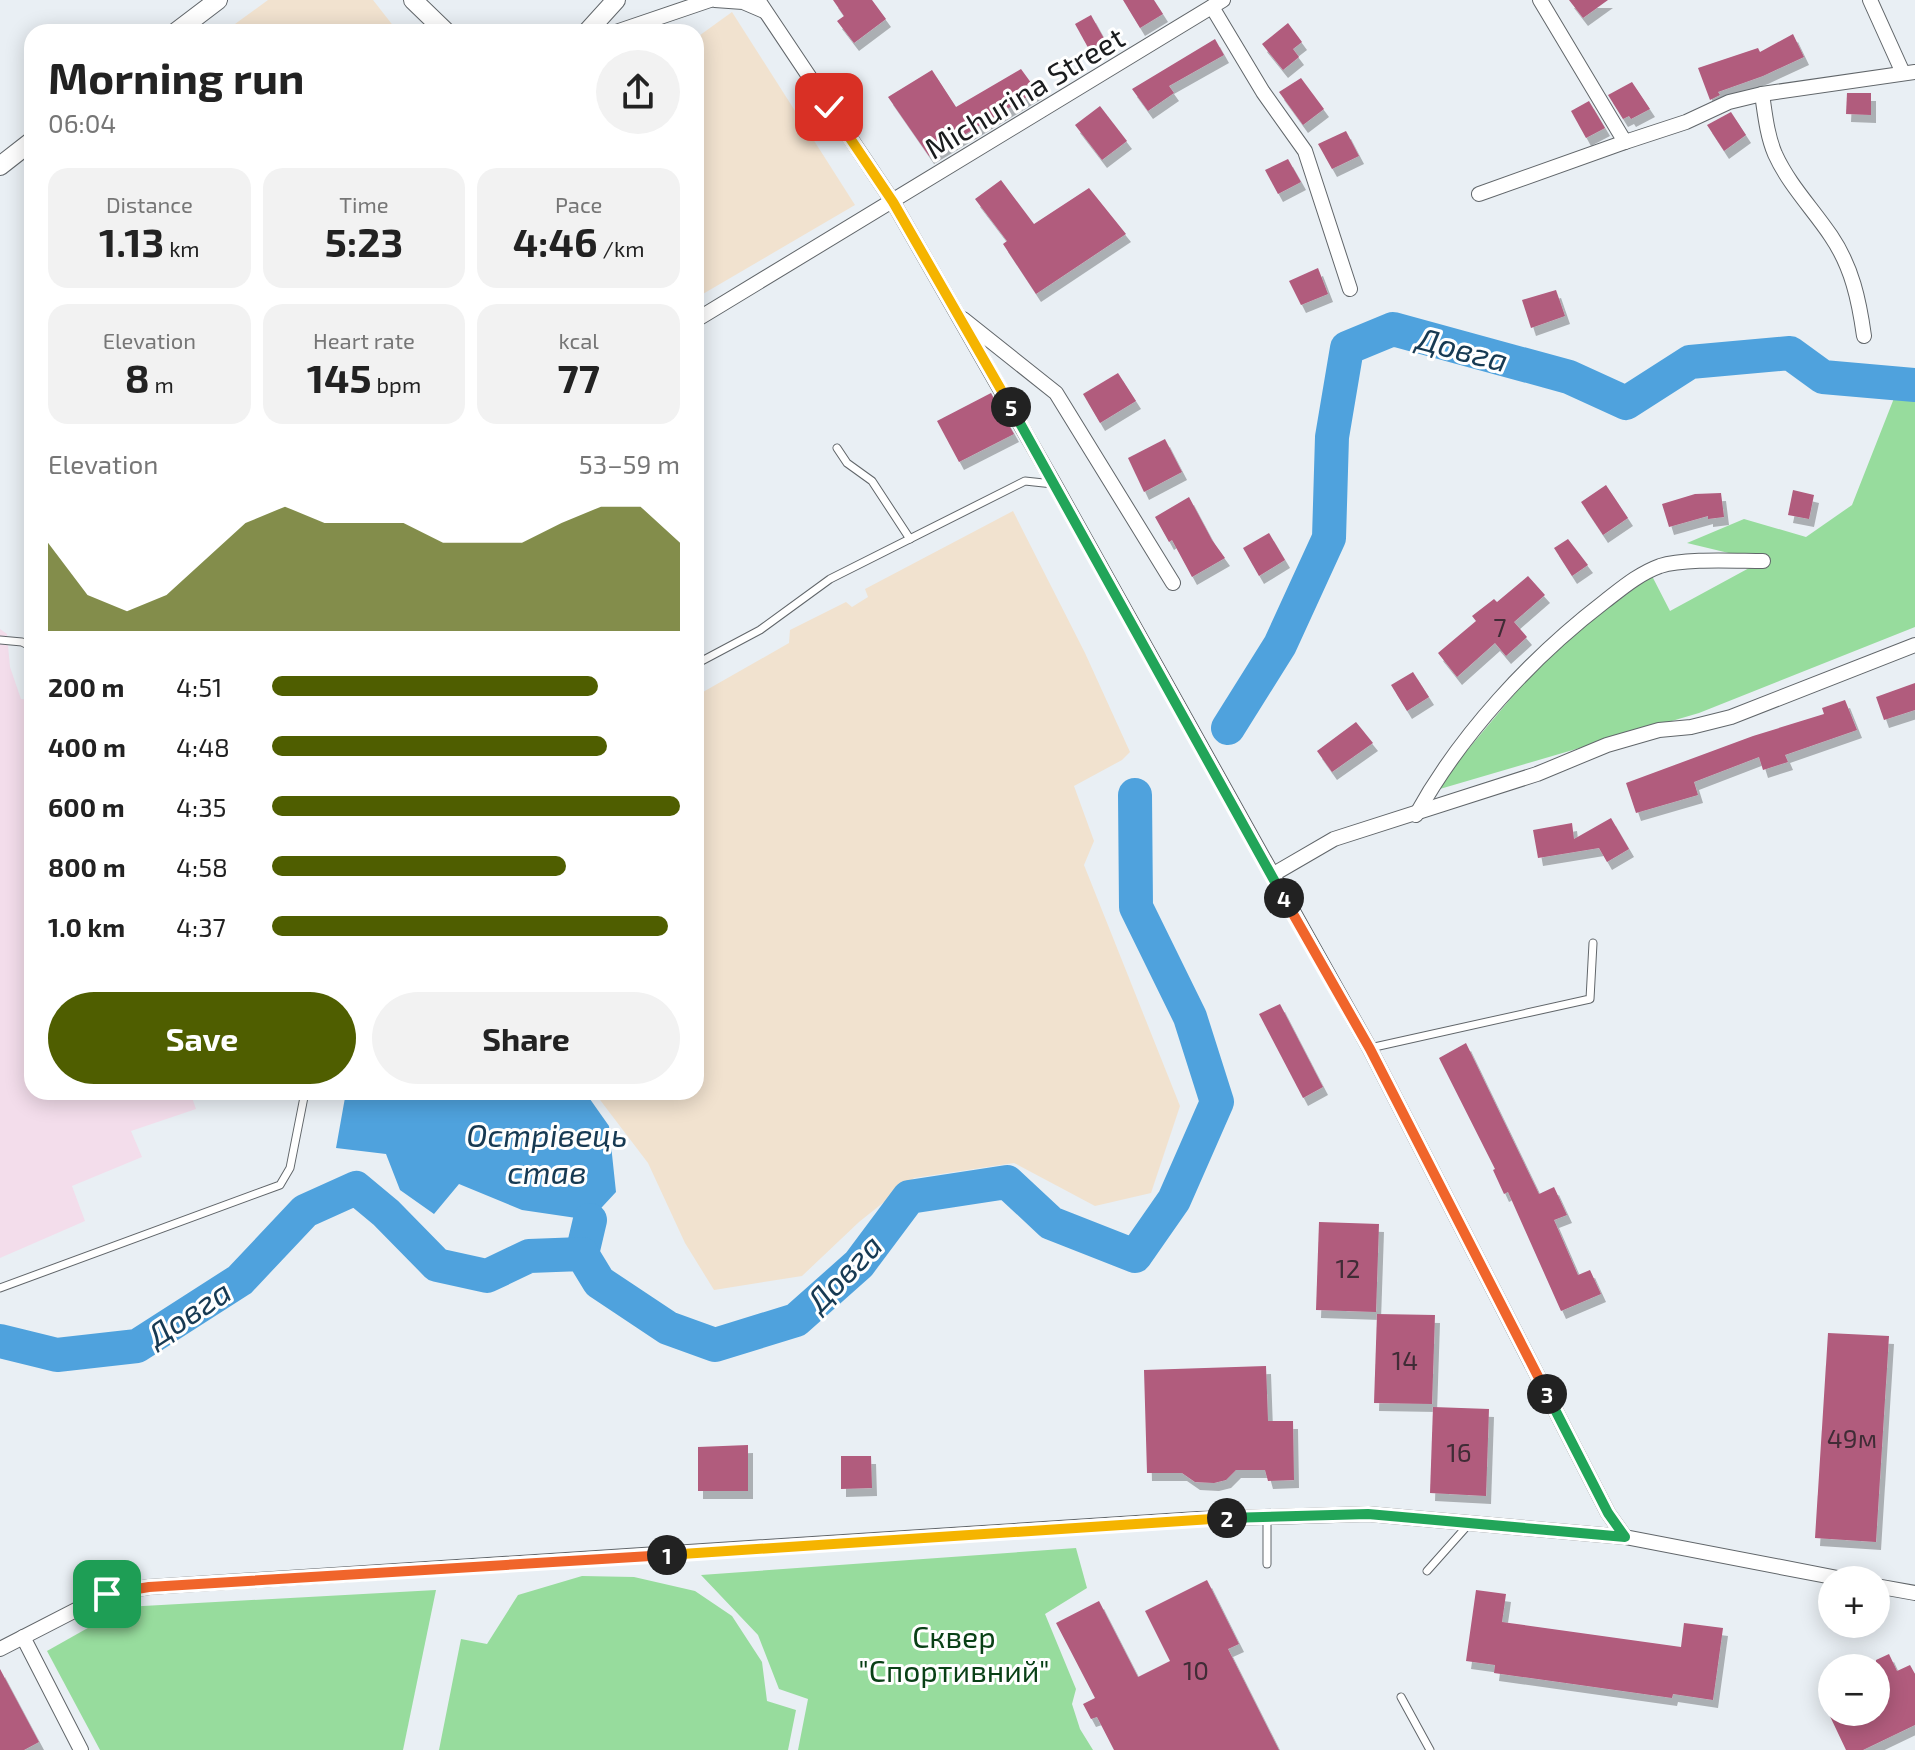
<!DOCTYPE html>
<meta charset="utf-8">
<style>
body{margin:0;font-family:"Exo 2",sans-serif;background:#f2f2f2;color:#222;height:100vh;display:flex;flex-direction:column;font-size:30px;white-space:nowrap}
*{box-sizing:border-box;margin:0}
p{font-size:26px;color:#767676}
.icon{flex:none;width:44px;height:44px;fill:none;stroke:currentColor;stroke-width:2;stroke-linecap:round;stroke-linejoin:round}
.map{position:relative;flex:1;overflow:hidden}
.side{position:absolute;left:24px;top:24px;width:680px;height:1076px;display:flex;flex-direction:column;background:#fff;border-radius:24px;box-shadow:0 4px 20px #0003}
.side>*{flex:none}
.buttons{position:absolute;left:1818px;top:1566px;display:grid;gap:16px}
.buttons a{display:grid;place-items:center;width:72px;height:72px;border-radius:50%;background:#fff;box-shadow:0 4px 20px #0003;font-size:40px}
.pin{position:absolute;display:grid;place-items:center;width:68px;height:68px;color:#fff;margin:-34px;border-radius:16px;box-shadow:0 4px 12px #0006}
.km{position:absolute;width:40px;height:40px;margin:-20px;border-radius:50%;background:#222;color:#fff;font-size:22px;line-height:40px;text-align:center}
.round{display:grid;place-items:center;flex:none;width:84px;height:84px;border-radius:42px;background:#f2f2f2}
.headline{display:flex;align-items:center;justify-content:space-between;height:136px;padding:0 24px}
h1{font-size:44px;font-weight:700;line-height:60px}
.metrics{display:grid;grid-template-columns:repeat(3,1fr);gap:12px;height:136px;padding:8px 24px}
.metrics div{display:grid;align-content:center;border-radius:20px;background:#f2f2f2;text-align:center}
.metrics b{font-size:40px;font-weight:700}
.metrics small{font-size:22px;font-weight:400}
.metrics p{font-size:22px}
.chart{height:224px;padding:16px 24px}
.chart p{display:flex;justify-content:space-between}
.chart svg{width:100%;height:144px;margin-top:8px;fill:#4f5e00;opacity:.7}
.primary-button{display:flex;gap:16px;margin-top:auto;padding:16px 24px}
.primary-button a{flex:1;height:92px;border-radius:48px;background:#4f5e00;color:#fff;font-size:32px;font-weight:700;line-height:92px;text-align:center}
.primary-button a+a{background:#f2f2f2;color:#222}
ul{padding:0 24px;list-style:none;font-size:26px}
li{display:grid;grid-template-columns:128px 96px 1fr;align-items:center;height:60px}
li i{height:20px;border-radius:10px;background:#4f5e00}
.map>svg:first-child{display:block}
.commercial{fill:#f3ddeb}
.industrial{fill:#f1e2cf}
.green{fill:#97dc9d}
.water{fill:#4fa2dd}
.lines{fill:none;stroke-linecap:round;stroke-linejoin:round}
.river{stroke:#4fa2dd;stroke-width:34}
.building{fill:#b15b7d;filter:url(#shadow)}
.service-casing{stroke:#61666a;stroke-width:9}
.minor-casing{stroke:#61666a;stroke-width:16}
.tertiary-casing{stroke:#61666a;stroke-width:20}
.service{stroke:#fff;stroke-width:7}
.minor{stroke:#fff;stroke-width:14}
.tertiary{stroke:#fff;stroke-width:18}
.split-1-casing{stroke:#fff;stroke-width:16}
.split-2-casing{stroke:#fff;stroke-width:16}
.split-3-casing{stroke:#fff;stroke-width:16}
.split-4-casing{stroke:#fff;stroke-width:16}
.split-5-casing{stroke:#fff;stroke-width:16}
.split-6-casing{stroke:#fff;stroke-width:16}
.split-1{stroke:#f0652b;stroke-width:10}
.split-2{stroke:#f5b400;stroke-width:10}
.split-3{stroke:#22a559;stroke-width:10}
.split-4{stroke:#f0652b;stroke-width:10}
.split-5{stroke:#22a559;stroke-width:10}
.split-6{stroke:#f5b400;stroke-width:10}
.labels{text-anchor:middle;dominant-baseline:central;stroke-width:6;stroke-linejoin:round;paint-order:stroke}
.number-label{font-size:26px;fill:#402c36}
.street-label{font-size:30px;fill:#1a1c1e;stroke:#fff}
.park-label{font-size:30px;fill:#094016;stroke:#fff}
.water-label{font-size:32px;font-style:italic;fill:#173a53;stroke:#fff}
</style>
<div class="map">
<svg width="1915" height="1750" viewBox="0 0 1915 1750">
<defs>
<filter id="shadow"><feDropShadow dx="5" dy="8" stdDeviation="0" flood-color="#0004"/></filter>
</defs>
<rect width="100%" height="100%" fill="#e9eff4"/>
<polygon class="commercial" points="0,629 7,634 10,667 21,699 32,700 32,1092 190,1092 196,1109 131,1131 142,1157 72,1186 85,1221 0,1258"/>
<g class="industrial">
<polygon points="268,0 373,0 398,32 224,32"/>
<polygon points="732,12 855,205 696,298 696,38"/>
<polygon points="1013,511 1085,653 1130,752 1122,760 1074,786 1094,841 1084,865 1180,1106 1151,1193 1095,1206 1014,1163 914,1178 859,1222 802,1276 714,1290 685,1243 648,1163 594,1092 696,1092 696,696 789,643 790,630 846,602 852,607 868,597 865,589"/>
</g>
<g class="green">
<polygon points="1915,379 1915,627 1699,713 1433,791 1527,679 1584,625 1652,576 1670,611 1762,561 1687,543 1744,519 1806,537 1852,505 1900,383"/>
<polygon points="1076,1548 1087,1588 1045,1614 1076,1689 1072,1704 1080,1729 1093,1750 798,1750 808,1699 779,1689 758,1635 701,1575"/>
<polygon points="582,1576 634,1577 695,1591 732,1616 762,1662 767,1701 796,1710 788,1750 439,1750 461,1639 487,1644 518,1595"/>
<polygon points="436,1590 403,1750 100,1750 47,1651 125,1607"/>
</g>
<polygon class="water" points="346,1092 585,1092 609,1126 616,1192 590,1220 522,1210 459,1184 434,1214 400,1190 386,1154 336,1148"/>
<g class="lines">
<g class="river">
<polyline points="1228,728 1280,645 1329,538 1332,437 1347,348 1393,329 1569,377 1626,403 1690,362 1790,353 1823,377 1915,385"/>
<polyline points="582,1254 590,1220"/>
<polyline points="0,1341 57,1355 137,1346 240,1280 305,1211 356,1188 386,1213 437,1265 487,1276 529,1256 582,1254 599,1282 668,1328 715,1345 796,1320 859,1264 909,1197 1007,1182 1051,1223 1135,1256 1174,1200 1217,1102 1190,1017 1136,907 1135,795"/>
</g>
</g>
<g class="building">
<polygon points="833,0 872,0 886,19 854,43 837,21 844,16"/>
<polygon points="1123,0 1154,0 1163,14 1140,28"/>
<polygon points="1569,0 1608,0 1583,18"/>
<polygon points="1091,15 1107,44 1091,53 1075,24"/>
<polygon points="1288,23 1302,42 1293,49 1299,57 1283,70 1262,44"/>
<polygon points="1793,34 1804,57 1763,76 1718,92 1720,95 1710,100 1698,68 1758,48 1760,52"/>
<polygon points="1215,39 1224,55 1169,86 1174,93 1148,111 1132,89"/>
<polygon points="1021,69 1037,91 929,156 888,97 932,70 956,107"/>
<polygon points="1301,78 1324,109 1303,125 1279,92"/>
<polygon points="1632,82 1650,109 1631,119 1629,116 1623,119 1608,95"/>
<polygon points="1847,93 1871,93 1871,115 1846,114"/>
<polygon points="1589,101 1605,128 1586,138 1571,111"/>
<polygon points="1100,106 1127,141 1102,160 1075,125"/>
<polygon points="1731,112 1746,135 1724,151 1707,125"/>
<polygon points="1346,131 1359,156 1332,169 1318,144"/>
<polygon points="1288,159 1301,182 1278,194 1265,170"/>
<polygon points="1001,180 1034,224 1089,188 1126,234 1036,294 1003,244 1007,241 975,199"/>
<polygon points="1318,268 1328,294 1301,305 1289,281"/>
<polygon points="1556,290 1565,316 1531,328 1522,300"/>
<polygon points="1118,373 1136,401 1100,423 1083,394"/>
<polygon points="991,393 1014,434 959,462 937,421"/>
<polygon points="1165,439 1182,472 1144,492 1128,458"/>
<polygon points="1606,485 1628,518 1603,535 1581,502"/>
<polygon points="1793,490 1814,495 1809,519 1788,515"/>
<polygon points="1721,493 1724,517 1708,519 1708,516 1669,527 1662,504 1695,494"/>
<polygon points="1189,497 1212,540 1225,558 1192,577 1172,540 1169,542 1155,517"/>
<polygon points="1269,533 1285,560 1259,576 1243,548"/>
<polygon points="1568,539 1588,565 1572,576 1554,548"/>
<polygon points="1528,576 1545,595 1514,622 1527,637 1506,656 1495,643 1457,677 1438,653 1476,621 1472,616 1494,599 1497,602"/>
<polygon points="1413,672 1429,697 1407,711 1391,685"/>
<polygon points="1915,683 1915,710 1884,720 1876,697"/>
<polygon points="1845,700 1857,730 1785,755 1788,762 1763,770 1759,757 1694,782 1698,795 1636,813 1626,783 1753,736 1824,714 1822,708"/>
<polygon points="1356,722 1373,743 1332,772 1317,751"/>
<polygon points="1611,818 1629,849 1607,862 1599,848 1538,858 1533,830 1572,823 1574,839"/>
<polygon points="1280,1004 1323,1087 1303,1098 1259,1014"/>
<polygon points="1466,1043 1539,1194 1554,1187 1567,1215 1554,1220 1578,1275 1590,1270 1601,1294 1561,1311 1508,1192 1504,1194 1493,1170 1495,1169 1439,1058"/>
<polygon points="1319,1222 1379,1224 1376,1312 1316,1310"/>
<polygon points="1377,1314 1435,1315 1432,1404 1374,1403"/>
<polygon points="1828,1333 1889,1336 1876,1542 1815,1538"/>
<polygon points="1266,1366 1268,1421 1293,1421 1294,1480 1268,1481 1265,1470 1236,1470 1226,1480 1214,1483 1195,1482 1182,1473 1147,1473 1144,1370"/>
<polygon points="1433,1407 1489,1409 1486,1496 1430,1493"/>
<polygon points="748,1445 748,1491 698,1491 698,1447"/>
<polygon points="841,1456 871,1456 872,1488 841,1489"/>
<polygon points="1207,1580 1239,1644 1228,1649 1279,1750 1114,1750 1097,1717 1091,1719 1083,1704 1095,1698 1056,1623 1099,1601 1138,1677 1170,1661 1145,1611"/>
<polygon points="1476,1590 1506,1594 1502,1622 1681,1647 1684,1623 1723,1628 1713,1700 1673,1694 1672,1698 1494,1673 1495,1665 1466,1661"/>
<polygon points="1889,1654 1897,1671 1910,1665 1915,1674 1915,1725 1863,1750 1846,1750 1828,1712 1876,1712 1876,1660"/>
<polygon points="0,1669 39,1742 24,1750 0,1750"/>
</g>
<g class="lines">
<g class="service-casing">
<g id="service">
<polyline points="837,448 847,463 872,481 910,539"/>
<polyline points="0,640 22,642 32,647"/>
<polyline points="696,664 760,630 830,579 1025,481 1053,484"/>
<polyline points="1370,1048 1590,999 1593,943"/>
<polyline points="0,1288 280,1185 290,1168 305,1092"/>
<polyline points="1267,1516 1267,1564"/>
<polyline points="1427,1571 1468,1525"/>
<polyline points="1401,1697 1430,1750"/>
</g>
</g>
<g class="minor-casing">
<g id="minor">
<polyline points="715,0 743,2 764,11"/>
<polyline points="758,0 893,202 1055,485 1370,1049 1608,1513 1625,1537"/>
<polyline points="1540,0 1625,142 1686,122 1729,102 1762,94 1915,72"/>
<polyline points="1870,0 1903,73"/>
<polyline points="1212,7 1263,92 1305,151 1350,289"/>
<polyline points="616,32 710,0"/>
<path d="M1762,94C1765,114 1767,135 1775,154C1789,185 1813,209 1831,236C1852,267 1859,300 1864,336"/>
<polyline points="1479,194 1625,142"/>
<polyline points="963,319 1056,393 1173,583"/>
<polyline points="696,320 1223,0"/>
<path d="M1416,815C1460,735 1531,658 1604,602C1621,589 1638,574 1660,566C1684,558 1736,561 1763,561"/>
<polyline points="1272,875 1334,839 1537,774 1607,745 1659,730 1691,727 1731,717 1915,645"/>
<polyline points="1876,1586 1915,1593"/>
<polyline points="23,1637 81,1750"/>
<polyline points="0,1649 107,1594 149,1587 1198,1519 1368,1514 1625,1537 1848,1580"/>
</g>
</g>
<g class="tertiary-casing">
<g id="tertiary">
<polyline points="413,0 446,32"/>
<polyline points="176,32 218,0"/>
<polyline points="587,32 616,0"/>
<polyline points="0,166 32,141"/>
</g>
</g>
<use href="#service" class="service"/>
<use href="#minor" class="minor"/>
<use href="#tertiary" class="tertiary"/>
</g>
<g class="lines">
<g class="split-1-casing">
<polyline id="split-1" points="107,1594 149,1587 667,1555"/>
</g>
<g class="split-2-casing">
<polyline id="split-2" points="667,1555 1227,1518"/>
</g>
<g class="split-3-casing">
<polyline id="split-3" points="1227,1518 1368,1514 1625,1537 1608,1513 1547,1394"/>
</g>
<g class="split-4-casing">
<polyline id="split-4" points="1284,898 1370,1049 1547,1394"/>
</g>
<g class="split-5-casing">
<polyline id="split-5" points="1011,407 1284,898"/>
</g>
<g class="split-6-casing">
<polyline id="split-6" points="829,107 893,202 1011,407"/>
</g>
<use href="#split-1" class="split-1"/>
<use href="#split-2" class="split-2"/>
<use href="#split-3" class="split-3"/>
<use href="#split-4" class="split-4"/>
<use href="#split-5" class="split-5"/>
<use href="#split-6" class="split-6"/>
</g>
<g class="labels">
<g class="number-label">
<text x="1500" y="626">7</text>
<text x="1348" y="1267">12</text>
<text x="1405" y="1359">14</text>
<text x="1852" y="1437">49м</text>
<text x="1459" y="1451">16</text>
<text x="1196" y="1669">10</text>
</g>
<g class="street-label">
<text transform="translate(1024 92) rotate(-31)">Michurina Street</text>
</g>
<g class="park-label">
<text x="954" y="1636">Сквер<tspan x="954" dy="34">"Спортивний"</tspan></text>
</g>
<g class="water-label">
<text transform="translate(1463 348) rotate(15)">Довга</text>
<text x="547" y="1134">Острівець<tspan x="547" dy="37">став</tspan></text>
<text transform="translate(843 1272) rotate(-46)">Довга</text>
<text transform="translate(188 1312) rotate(-33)">Довга</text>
</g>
</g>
</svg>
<div class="buttons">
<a>+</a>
<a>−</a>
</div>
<div class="pin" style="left:107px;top:1594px;background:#1e9e55"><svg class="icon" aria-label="arrive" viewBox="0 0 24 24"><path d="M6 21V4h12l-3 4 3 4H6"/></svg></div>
<div class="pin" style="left:829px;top:107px;background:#d93025"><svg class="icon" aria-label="check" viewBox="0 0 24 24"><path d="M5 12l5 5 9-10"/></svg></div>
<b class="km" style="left:667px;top:1555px">1</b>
<b class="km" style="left:1227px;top:1518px">2</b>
<b class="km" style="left:1547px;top:1394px">3</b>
<b class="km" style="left:1284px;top:898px">4</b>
<b class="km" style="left:1011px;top:407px">5</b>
<section class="side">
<div class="headline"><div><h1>Morning run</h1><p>06:04</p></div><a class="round"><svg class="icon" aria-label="share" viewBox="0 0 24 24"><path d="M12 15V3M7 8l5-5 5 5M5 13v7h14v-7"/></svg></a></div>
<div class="metrics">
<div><p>Distance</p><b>1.13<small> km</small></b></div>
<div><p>Time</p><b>5:23</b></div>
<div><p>Pace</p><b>4:46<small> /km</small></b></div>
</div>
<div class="metrics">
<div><p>Elevation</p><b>8<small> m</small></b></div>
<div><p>Heart rate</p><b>145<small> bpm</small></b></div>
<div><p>kcal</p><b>77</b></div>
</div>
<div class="chart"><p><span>Elevation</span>53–59 m</p>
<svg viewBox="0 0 160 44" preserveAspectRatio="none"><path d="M0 44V17L10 33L20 38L30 33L40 22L50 11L60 6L70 11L80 11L90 11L100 17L110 17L120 17L130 11L140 6L150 6L160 17V44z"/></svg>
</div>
<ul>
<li><b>200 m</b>4:51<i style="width:80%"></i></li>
<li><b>400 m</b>4:48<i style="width:82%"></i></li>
<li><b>600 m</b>4:35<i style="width:100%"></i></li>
<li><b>800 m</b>4:58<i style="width:72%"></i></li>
<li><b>1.0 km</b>4:37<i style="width:97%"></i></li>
</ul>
<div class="primary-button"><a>Save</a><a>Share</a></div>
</section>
</div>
